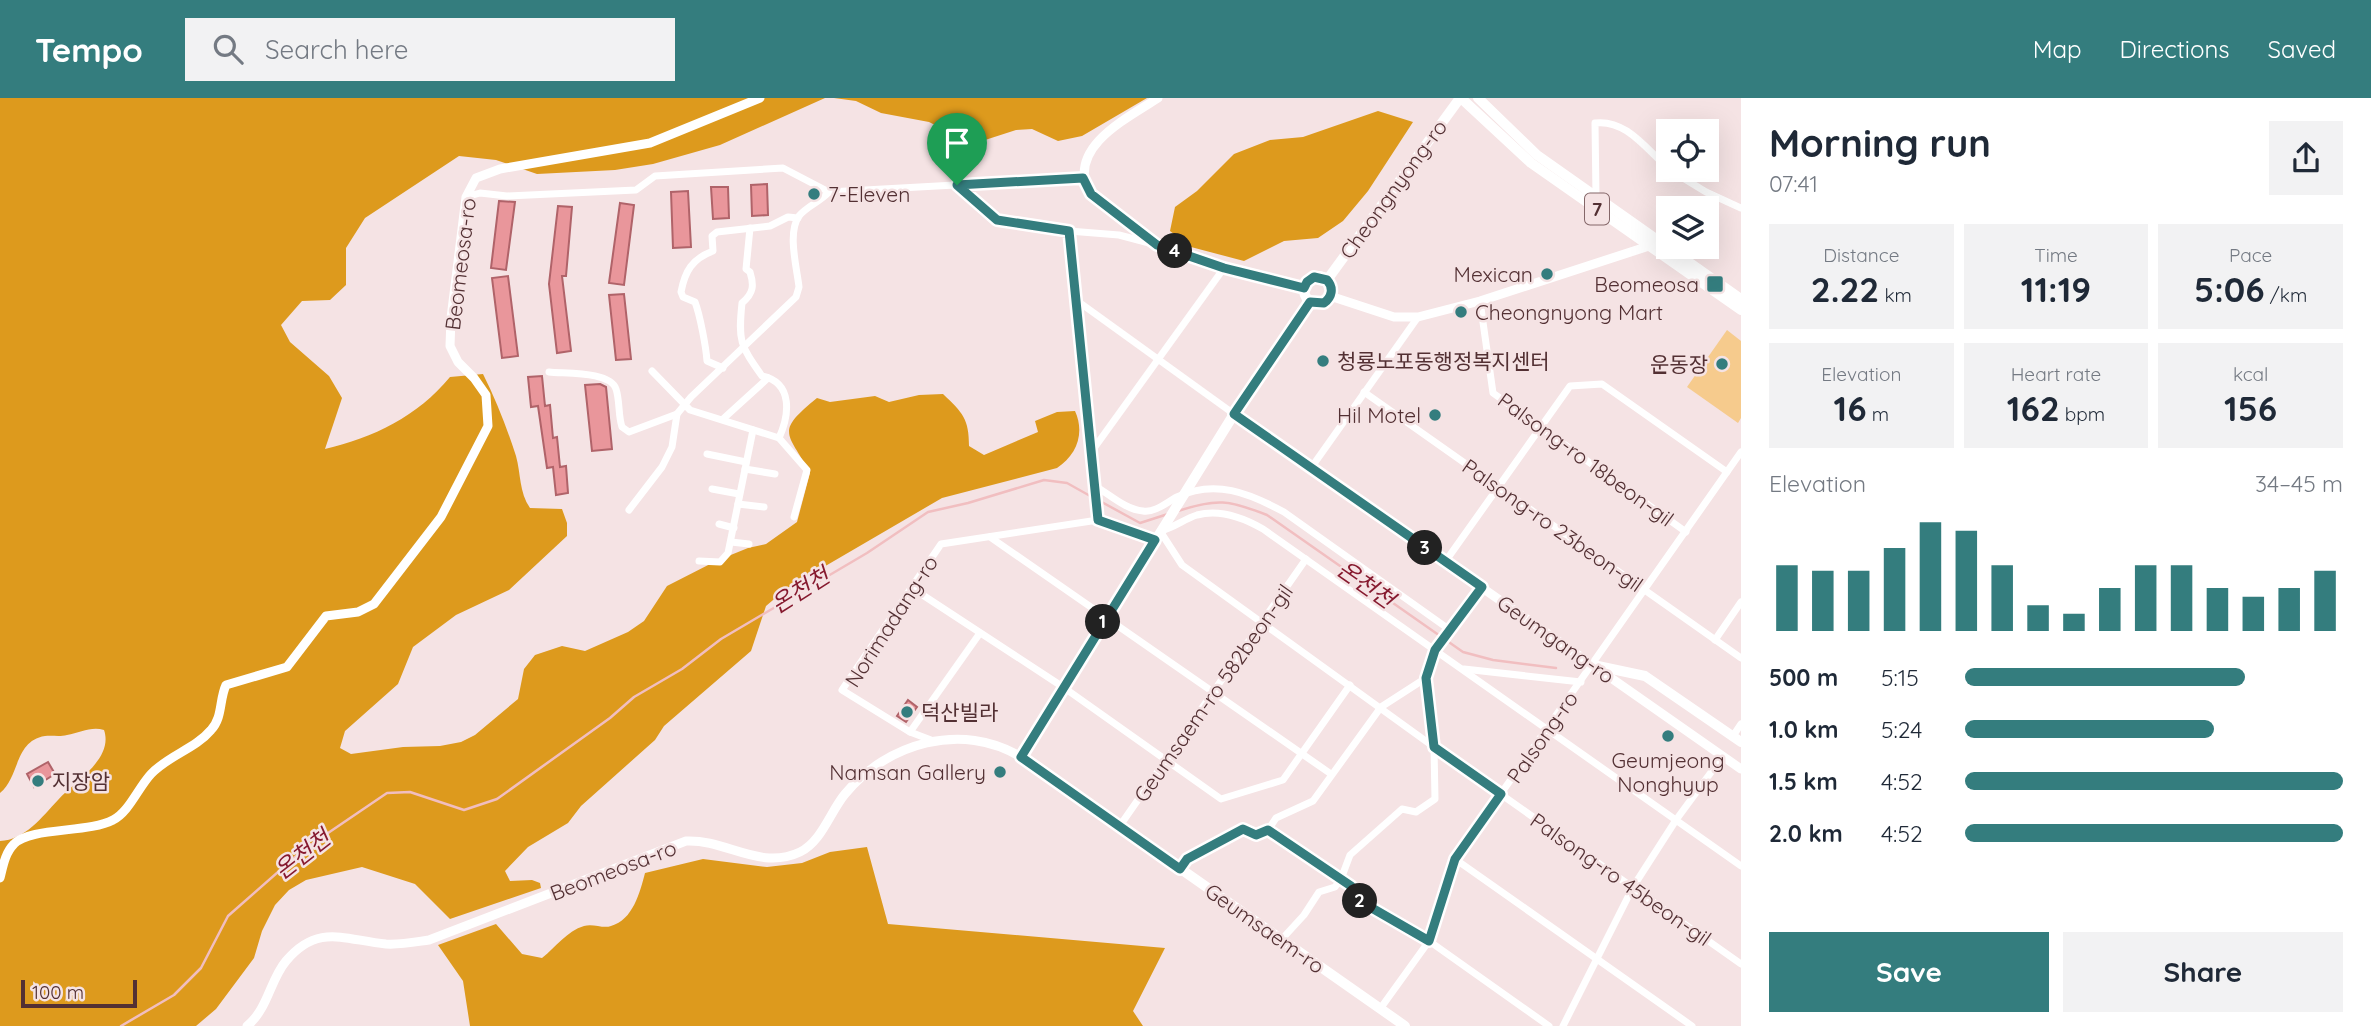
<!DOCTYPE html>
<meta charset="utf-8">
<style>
body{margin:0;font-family:Quicksand,"Noto Sans KR",sans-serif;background:#f2f2f3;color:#1f2937;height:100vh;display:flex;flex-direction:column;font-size:26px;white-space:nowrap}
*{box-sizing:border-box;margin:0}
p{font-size:23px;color:#747a83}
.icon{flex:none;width:38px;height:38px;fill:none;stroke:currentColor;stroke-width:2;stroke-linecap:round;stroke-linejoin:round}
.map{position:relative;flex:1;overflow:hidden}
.panel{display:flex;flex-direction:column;background:#fff;width:630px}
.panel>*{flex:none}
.fabs{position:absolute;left:1656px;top:21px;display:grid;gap:14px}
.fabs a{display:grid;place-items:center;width:63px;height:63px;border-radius:0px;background:#fff;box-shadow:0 7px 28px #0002;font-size:35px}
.scale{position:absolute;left:21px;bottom:18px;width:116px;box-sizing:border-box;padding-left:7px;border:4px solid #533033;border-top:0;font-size:19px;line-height:24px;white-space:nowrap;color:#533033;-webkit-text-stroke:5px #f5e3e4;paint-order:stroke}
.pin{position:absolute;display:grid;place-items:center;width:60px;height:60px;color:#fff;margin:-72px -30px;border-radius:50% 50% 50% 0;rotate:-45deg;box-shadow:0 0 7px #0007}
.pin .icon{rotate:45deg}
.km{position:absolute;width:35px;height:35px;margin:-18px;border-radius:50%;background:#222;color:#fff;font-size:19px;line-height:35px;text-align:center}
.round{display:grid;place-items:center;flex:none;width:74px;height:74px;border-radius:0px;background:#f2f2f3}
.overview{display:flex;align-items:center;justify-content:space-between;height:119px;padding:0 28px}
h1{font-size:38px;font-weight:700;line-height:52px}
.stats{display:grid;grid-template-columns:repeat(3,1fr);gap:10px;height:119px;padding:7px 28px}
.stats div{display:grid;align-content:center;border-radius:0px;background:#f2f2f3;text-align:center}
.stats b{font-size:35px;font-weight:700}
.stats small{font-size:19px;font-weight:400}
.stats p{font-size:19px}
.chart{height:196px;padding:14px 28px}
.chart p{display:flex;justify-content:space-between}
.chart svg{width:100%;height:126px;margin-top:7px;stroke:#347d7e;stroke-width:6}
.primary-button{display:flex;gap:14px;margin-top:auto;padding:14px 28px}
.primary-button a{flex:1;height:80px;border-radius:0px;background:#347d7e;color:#fff;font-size:28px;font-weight:700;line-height:80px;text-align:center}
.primary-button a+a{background:#f2f2f3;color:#1f2937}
ul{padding:0 28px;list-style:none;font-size:23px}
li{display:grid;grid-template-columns:112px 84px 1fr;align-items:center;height:52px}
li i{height:18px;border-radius:9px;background:#347d7e}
header{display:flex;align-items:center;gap:42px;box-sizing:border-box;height:98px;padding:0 35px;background:#347d7e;color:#fff}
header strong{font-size:33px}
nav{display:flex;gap:38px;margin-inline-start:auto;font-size:24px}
.search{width:490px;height:63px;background:#f2f2f3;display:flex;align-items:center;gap:18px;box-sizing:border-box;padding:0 24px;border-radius:0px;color:#747a83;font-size:26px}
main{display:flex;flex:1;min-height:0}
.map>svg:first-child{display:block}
.green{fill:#f6cb8d}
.forest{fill:#dd9a1d}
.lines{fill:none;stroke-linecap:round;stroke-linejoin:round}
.stream{stroke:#f1bec0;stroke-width:2.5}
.building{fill:#e9969b;stroke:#b06369;stroke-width:2}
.minor{stroke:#fff;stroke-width:7}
.tertiary{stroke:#fff;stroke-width:9}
.secondary{stroke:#fff;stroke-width:10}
.primary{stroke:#fff;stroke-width:10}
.route-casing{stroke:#fff;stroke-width:14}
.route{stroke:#347d7e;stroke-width:9}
.poi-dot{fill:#347d7e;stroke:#f5e3e4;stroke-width:2.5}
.labels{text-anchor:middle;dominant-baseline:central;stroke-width:5;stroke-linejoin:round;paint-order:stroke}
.shield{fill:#f5e3e4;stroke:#846668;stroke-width:2}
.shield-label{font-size:19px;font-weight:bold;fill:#533033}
.street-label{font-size:21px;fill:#533033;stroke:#f5e3e4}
.poi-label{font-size:21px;fill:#533033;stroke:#f5e3e4;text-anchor:start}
.water-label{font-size:23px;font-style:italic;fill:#861a2f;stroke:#f5e3e4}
</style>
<header>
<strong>Tempo</strong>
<div class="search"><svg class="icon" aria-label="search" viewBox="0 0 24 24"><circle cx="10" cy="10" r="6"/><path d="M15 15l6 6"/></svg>Search here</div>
<nav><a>Map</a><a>Directions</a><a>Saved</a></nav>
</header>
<main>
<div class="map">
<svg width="1741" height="928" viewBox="0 0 1741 928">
<rect width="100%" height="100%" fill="#f5e3e4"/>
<polygon class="green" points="1727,232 1741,243 1741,320 1738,325 1687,289"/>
<g class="forest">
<path d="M0,0H825L720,47L653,66L615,72L537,76L496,62L459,58L365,120L346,150V187L330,202L302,203L281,227L290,244L329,278L342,300L325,351C373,340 418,318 450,279L483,276C496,302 507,330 516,358C521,376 519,394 530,410L562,411L567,425V438L509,492L456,517L413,549L398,586L345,633L340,650L351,656L403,649L440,648L461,644L475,637L518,601L524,571L535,557L562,548L585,553L628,534L644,523L667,488L716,463L748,450L766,446L797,424L810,375C788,334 774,335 817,300L830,304L875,298L889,304L919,297L943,296C963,315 969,321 969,348L984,357L1038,334L1035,323L1057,314L1075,313C1085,335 1077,357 1057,370L942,400L786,491L766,508L751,553L664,628L655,642L581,708L568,725L528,749L505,773L510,783L532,782L540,785L541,790L450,821L415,786L362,769L306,782L289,792L275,807L262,833L254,860L216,911L196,928H0V743C25,742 42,719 58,702C74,684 114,661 104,632C91,628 80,635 67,637C59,639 52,637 45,638C14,643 20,679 0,695Z"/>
<polygon points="834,0 1147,0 1082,38 1058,43 1032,31 1016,32 982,43 955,37 929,24 881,15 856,3"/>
<polygon points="1378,13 1413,24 1368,93 1343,123 1318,140 1284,143 1244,163 1191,149 1170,133 1175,109 1197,93 1234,56 1270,42 1303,39"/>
<path d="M867,749L888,826L1165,850L1133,913L1143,928H470L463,883L438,847L496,826L522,856L542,860C556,849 567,833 584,828C593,825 603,831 611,828C633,822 640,794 645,775L703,761L767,769L802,765L830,754Z"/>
</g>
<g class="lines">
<g class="stream">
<polyline points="1098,402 1140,425 1168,416"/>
<path d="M1178,413C1217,400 1229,402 1267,417L1463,554L1493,562L1556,570"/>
<polyline points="121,928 174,897 201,870 228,818 303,752 387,695 410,694 464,712 497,701 610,620 634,599 682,571 721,541 867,455 928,414 968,405 1044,382 1067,385 1092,399"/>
</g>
</g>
<g class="building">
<polygon points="767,86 768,117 752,118 751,87"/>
<polygon points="711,89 728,89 729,120 713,121"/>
<polygon points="688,93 691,149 673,150 671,94"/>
<polygon points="499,103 515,104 506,172 491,170"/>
<polygon points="620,105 634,107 624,187 609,185"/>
<polygon points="558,108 572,109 566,178 562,178 571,253 557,255 549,186"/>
<polygon points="508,178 518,258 502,260 492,180"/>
<polygon points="624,196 631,261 616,262 609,197"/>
<polygon points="542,278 545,308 550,307 553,340 557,339 560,369 566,368 568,395 556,397 553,369 547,370 538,308 531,309 528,279"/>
<polygon points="600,286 606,289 612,351 592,353 585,287"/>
<polygon points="908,602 917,609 906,624 897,618"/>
<polygon points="48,664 55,676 34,689 27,676"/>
</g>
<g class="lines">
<g class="minor">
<polyline points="1670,72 1706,94 1741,110"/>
<polyline points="957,87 997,122 1069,133 1119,137 1153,146"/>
<polyline points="466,99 480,95 507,98 636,92 655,78 783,70 829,94 1083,80"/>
<path d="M1596,99L1595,25C1626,21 1646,51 1668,70"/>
<path d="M750,130L746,171L750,174C754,187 754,195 742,205C738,243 740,247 762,278C794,285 789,318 779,340"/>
<polyline points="1069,133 1098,422"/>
<polyline points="1076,202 1234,316"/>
<polyline points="1480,203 1493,295 1686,434"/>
<path d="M723,270L707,263C706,249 700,217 695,204L683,199L681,194C685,173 692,161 713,153L712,138L717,134L770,128L788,119L798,120"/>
<polyline points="652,273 690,312 779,340 807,372 794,419"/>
<path d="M549,274C565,276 610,273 616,291C620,303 618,317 622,329L629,334L677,316"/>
<polyline points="1364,294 1741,560"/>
<polyline points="723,321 768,280"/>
<polyline points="1092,353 1224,170"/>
<polyline points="707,356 746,364"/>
<polyline points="1311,370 1418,219"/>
<polyline points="745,371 775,376"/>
<path d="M1095,388C1109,396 1126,412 1143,413C1155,415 1167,404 1177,399C1215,381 1249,395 1284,414L1450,532"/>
<polyline points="712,391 739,396"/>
<polyline points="738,406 764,409"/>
<path d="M629,412L662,369L672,349L677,316L691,299L796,199L799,189C797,170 787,135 799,118C807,108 820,104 829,94"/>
<polyline points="719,426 734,430"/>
<polyline points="990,439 1331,676"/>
<polyline points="731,444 749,446"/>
<polyline points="699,463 720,464 728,455 753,332"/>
<polyline points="1445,464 1570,288 1602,286 1727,374"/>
<polyline points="912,490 1063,589 1221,701 1283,682 1350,587"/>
<polyline points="1715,542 1741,504"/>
<polyline points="1464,571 1581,584"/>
<polyline points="910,634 980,535"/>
<polyline points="1733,638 1741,626"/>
<polyline points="931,642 910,634 842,592 941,446 1098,422 1155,442"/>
<polyline points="1119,729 1306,461"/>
<polyline points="1268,732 1351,788 1358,802 1422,838 1549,928"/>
<polyline points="1455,761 1692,928"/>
<path d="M1741,768L1263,431C1244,420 1219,411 1197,417C1184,421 1174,430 1160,433L1182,467L1434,649L1741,866"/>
<polyline points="1180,771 1187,761 1243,731 1257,737 1268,732 1276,720 1313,703 1381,609 1426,580 1435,552 1482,489"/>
<polyline points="1282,841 1304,817 1319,794 1335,789 1341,781 1350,757 1402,711 1416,714 1435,701 1434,649 1426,580"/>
<polyline points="1380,911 1429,843 1455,761 1741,354"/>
<polyline points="1563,928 1633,789 1676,722 1723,658"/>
</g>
<g class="tertiary">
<path d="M1158,0C1128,20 1071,47 1087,90L1157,147L1224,170L1304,189"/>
<polyline points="1330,198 1394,219 1418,219 1480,203 1649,148"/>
<polyline points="1234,316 1741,671"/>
<path d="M0,780C3,768 5,755 14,746C30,729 89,735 113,722C129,714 138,690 151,676C169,657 195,651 211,632C223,619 219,602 226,587L287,569L326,518L358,514L374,506L441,419L488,328L486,297L474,280L458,264L450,248L451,220L466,99L476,80L500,71L650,45L760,0"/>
<path d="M247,928C268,911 270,882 286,863C318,825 344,842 386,846C400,847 415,844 429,842L686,743C726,741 760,773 800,754C822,743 830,714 845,696C887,645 962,623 1021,659"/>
</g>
<g class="secondary">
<circle cx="1318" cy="192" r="14"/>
<polyline points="1327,182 1460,0"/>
<polyline points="1310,204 1234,316 1021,659 1405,928"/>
<polyline points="1593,567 1645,578 1741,644"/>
</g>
<g class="primary">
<polyline points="1461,0 1531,65 1741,212"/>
<polyline points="1478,0 1537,57 1741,201"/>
</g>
</g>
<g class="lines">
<g class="route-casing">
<path id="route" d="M1083,80L1091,96L1157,147L1224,170L1304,190L1307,184L1314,179L1327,182C1334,190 1332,199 1324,205L1310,204L1234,316L1482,489L1435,552L1426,580L1434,649L1501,696L1455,761L1429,843L1358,802L1351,788L1268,732L1256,737L1243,731L1187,761L1180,771L1021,659L1155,442L1098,422L1069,133L997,122L957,87Z"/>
</g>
<use href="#route" class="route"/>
</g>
<g class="poi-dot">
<circle cx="814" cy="96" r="7"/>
<circle cx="1547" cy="176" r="7"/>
<rect x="1706" y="177" width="18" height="18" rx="3.5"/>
<circle cx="1461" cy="214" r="7"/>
<circle cx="1323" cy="263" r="7"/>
<circle cx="1722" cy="266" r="7"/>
<circle cx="1435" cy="317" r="7"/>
<circle cx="907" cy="614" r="7"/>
<circle cx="1668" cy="638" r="7"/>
<circle cx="1000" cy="674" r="7"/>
<circle cx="38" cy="683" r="7"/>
</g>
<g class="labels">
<rect class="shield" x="1585" y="95.5" width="24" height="31" rx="5"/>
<g class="shield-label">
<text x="1597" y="111">7</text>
</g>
<g class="street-label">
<text transform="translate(1393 91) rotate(-54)">Cheongnyong-ro</text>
<text transform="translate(460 166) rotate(-83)">Beomeosa-ro</text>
<text transform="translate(1586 361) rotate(36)">Palsong-ro 18beon-gil</text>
<text transform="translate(1553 427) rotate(35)">Palsong-ro 23beon-gil</text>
<text transform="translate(891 523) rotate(-57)">Norimadang-ro</text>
<text transform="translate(1556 541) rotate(35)">Geumgang-ro</text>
<text transform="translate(1213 595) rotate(-55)">Geumsaem-ro 582beon-gil</text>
<text transform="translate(1542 639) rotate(-55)">Palsong-ro</text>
<text transform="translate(613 772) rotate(-21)">Beomeosa-ro</text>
<text transform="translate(1621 781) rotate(35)">Palsong-ro 45beon-gil</text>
<text transform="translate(1265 830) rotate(35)">Geumsaem-ro</text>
</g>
<g class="poi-label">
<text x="828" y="96">7-Eleven</text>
<text x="1533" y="176" text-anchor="end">Mexican</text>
<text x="1699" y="186" text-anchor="end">Beomeosa</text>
<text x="1475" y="214">Cheongnyong Mart</text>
<text x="1337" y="263">청룡노포동행정복지센터</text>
<text x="1708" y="266" text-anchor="end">운동장</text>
<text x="1421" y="317" text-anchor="end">Hil Motel</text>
<text x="921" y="614">덕산빌라</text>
<text x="1668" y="662" text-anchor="middle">Geumjeong<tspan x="1668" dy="24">Nonghyup</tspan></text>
<text x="986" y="674" text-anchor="end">Namsan Gallery</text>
<text x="52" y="683">지장암</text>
</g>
<g class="water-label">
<text transform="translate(1366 486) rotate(35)">온천천</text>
<text transform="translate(800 492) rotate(-32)">온천천</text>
<text transform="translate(302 756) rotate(-38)">온천천</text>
</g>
</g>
</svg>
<div class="fabs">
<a><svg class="icon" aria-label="locate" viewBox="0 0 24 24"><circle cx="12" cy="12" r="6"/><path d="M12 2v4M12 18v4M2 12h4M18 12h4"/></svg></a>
<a><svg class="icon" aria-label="layers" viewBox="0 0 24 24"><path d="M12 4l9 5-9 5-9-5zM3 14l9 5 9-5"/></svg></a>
</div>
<div class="scale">100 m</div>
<div class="pin" style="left:957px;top:87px;background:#1e9e55"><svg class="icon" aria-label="arrive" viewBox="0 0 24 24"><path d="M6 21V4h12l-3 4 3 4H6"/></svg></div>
<b class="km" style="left:1103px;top:524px">1</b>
<b class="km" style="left:1360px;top:803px">2</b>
<b class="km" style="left:1425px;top:450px">3</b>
<b class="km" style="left:1175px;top:153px">4</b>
</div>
<section class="panel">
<div class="overview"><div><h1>Morning run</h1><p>07:41</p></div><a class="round"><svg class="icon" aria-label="share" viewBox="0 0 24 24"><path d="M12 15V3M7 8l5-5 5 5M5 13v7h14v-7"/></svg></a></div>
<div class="stats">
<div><p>Distance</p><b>2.22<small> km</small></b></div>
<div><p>Time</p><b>11:19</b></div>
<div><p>Pace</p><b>5:06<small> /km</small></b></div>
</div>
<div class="stats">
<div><p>Elevation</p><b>16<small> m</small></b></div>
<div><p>Heart rate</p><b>162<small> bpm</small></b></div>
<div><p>kcal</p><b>156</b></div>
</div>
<div class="chart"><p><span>Elevation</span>34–45 m</p>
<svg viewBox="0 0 160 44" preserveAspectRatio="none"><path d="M5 44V21M15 44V23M25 44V23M35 44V15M45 44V6M55 44V9M65 44V21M75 44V35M85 44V38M95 44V29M105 44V21M115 44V21M125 44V29M135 44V32M145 44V29M155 44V23"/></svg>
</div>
<ul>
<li><b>500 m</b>5:15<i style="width:74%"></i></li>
<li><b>1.0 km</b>5:24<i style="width:66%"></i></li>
<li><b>1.5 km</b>4:52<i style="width:100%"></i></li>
<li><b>2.0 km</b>4:52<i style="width:100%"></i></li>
</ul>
<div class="primary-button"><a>Save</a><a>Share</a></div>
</section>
</main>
